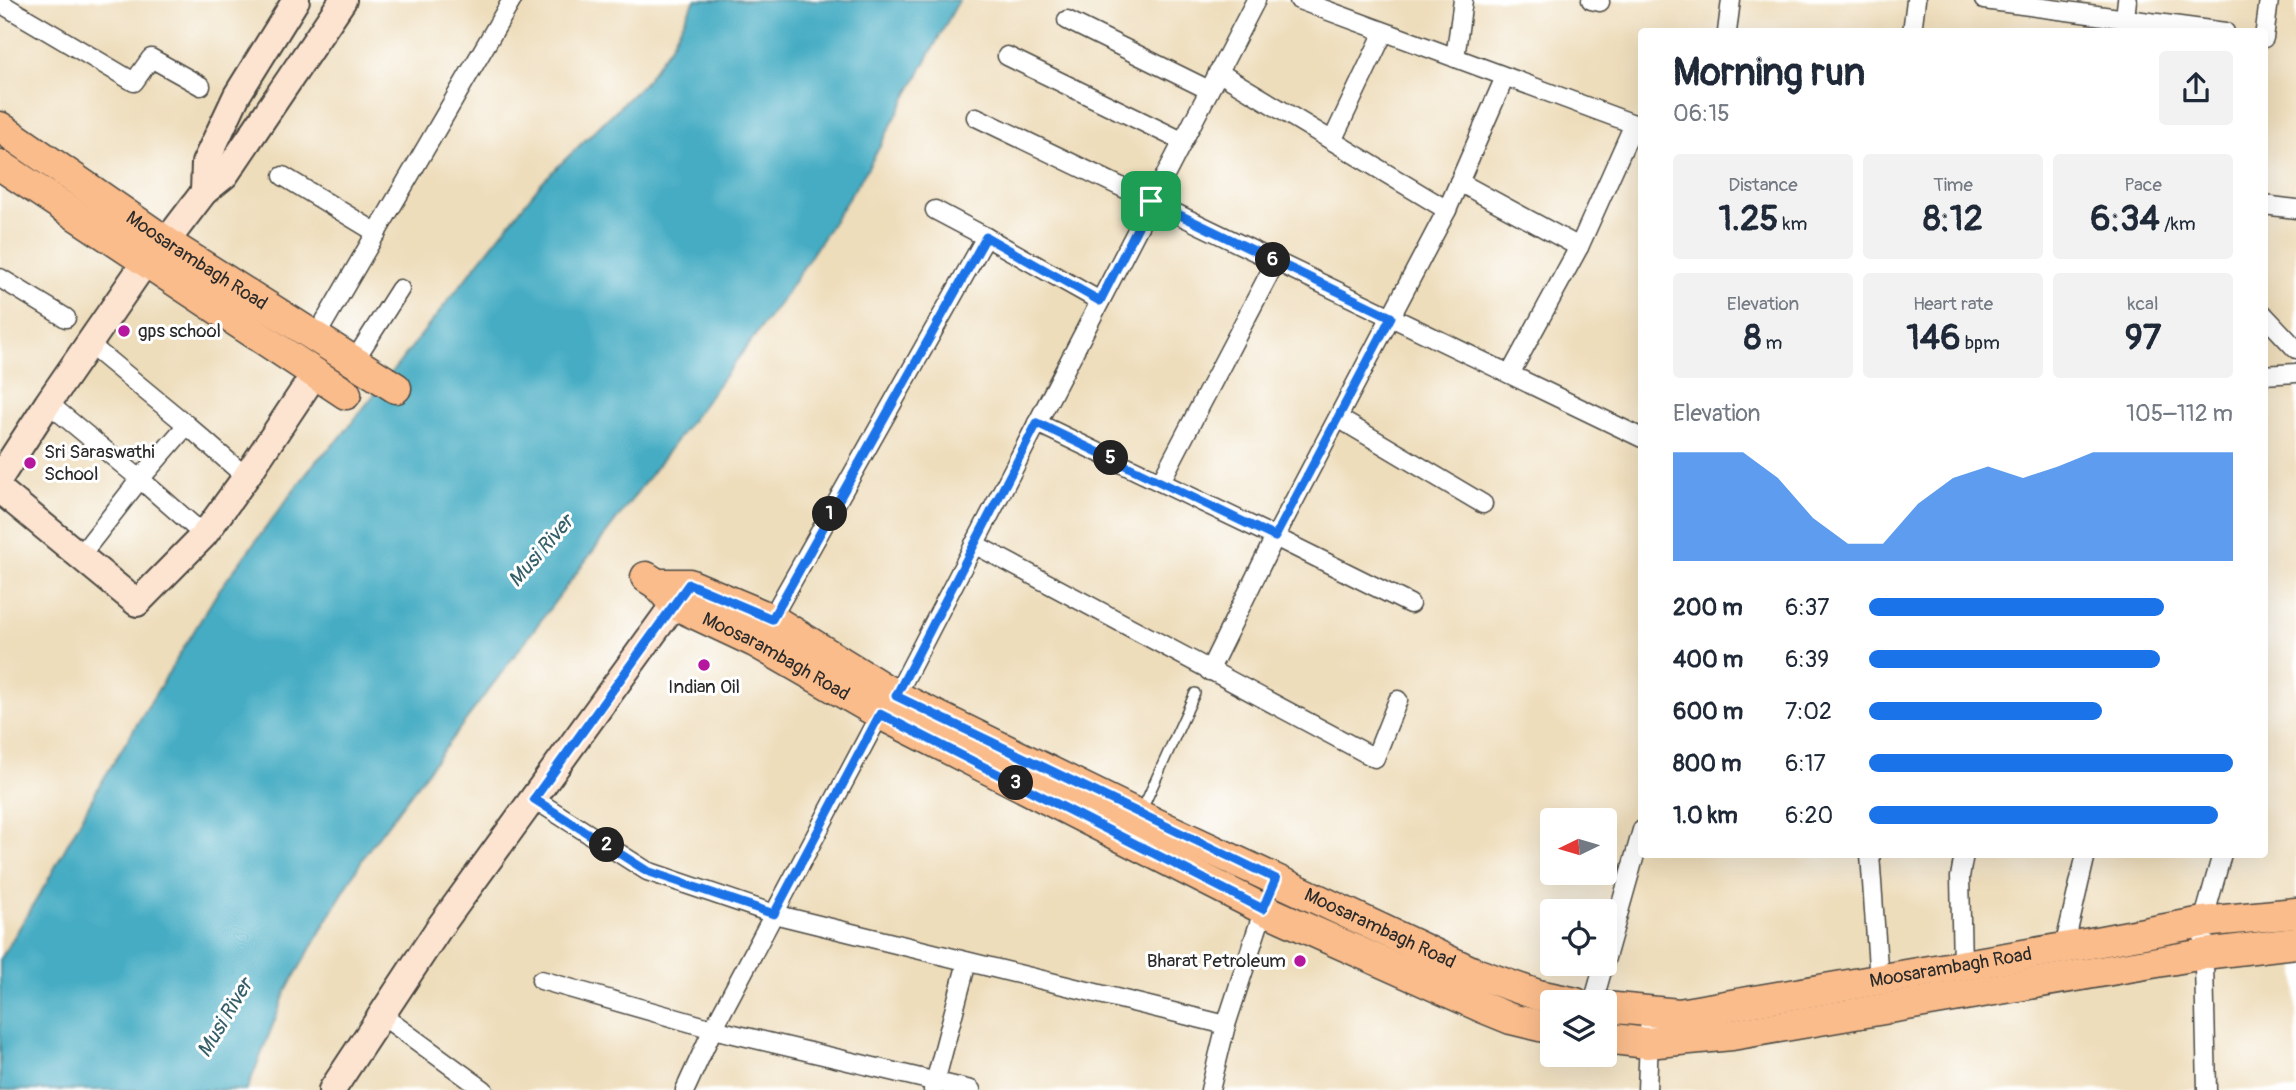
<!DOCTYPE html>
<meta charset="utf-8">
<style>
body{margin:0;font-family:Pangolin,sans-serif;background:#f2f2f3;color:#1f2937;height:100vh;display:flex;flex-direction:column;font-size:26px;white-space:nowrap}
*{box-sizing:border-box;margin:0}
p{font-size:23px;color:#747a83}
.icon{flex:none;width:38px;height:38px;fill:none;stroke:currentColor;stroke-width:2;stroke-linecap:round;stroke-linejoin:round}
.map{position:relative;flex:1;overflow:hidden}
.side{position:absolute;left:1638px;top:28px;width:630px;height:830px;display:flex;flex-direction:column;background:#fff;border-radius:7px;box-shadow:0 7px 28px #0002}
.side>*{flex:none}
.needle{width:46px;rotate:265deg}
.buttons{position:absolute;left:1540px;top:808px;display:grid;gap:14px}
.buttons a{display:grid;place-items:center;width:77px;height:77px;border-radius:7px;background:#fff;box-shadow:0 7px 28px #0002;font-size:35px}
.pin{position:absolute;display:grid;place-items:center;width:60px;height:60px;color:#fff;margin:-30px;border-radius:14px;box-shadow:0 4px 10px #0006}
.km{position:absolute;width:35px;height:35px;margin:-18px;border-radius:50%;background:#222;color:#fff;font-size:19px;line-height:35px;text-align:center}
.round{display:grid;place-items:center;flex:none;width:74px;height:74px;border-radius:7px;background:#f2f2f3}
.overview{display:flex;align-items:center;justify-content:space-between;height:119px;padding:0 35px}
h1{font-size:38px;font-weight:700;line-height:52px}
.figures{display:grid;grid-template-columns:repeat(3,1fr);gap:10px;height:119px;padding:7px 35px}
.figures div{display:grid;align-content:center;border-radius:7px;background:#f2f2f3;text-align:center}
.figures b{font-size:35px;font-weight:700}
.figures small{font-size:19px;font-weight:400}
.figures p{font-size:19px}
.chart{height:196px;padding:14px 35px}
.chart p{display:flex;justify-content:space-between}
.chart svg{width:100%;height:126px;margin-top:7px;fill:#1a73e8;opacity:.7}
ul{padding:0 35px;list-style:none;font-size:23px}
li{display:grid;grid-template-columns:112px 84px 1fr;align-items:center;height:52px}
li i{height:18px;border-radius:9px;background:#1a73e8}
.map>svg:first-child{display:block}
.water{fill:#44acc3;stroke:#386c77;stroke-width:2}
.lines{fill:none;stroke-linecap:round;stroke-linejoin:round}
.lane-casing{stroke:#484641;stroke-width:12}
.street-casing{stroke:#484641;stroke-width:21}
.secondary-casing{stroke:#484641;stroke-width:30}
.primary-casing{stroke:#484641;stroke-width:33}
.lane{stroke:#fff;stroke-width:9}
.street{stroke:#fff;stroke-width:18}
.secondary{stroke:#fde4d1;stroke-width:26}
.primary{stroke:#fabc8b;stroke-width:30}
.route-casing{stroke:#fff;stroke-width:14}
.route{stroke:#1a73e8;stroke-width:9}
.poi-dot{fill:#b5179e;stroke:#fff;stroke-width:2.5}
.labels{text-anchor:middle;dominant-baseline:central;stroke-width:6;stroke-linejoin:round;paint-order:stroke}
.street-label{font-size:19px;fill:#2b2b2b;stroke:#fff}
.poi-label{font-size:19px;fill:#2b2b2b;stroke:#fff;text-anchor:start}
.water-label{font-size:21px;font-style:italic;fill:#355f68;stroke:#fff}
</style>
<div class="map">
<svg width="2296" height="1090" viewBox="0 0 2296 1090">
<rect width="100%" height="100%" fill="#fff"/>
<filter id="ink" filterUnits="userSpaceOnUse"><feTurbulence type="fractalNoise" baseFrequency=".0143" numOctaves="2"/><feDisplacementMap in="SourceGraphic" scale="14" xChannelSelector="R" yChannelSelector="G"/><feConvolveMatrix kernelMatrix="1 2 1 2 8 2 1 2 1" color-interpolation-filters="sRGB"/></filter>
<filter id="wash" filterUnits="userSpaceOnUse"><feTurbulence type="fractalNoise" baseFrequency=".00686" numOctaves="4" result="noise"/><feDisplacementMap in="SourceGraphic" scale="28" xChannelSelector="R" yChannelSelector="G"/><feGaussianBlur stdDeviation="1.57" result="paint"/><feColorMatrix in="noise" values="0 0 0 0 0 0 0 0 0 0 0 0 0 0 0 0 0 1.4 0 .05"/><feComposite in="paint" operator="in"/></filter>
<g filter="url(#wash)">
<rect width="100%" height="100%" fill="#edb"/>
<polygon class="water" points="695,0 959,0 868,168 784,297 366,853 287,989 247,1090 0,1090 0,960 47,882 98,788 219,590 316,461 339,439 542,182 645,82 671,45"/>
</g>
<g filter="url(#ink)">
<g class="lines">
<g class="lane-casing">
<polyline id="lane" points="1141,812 1195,693"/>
</g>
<g class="street-casing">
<g id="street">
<polyline points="1299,0 1642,127"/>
<polyline points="1591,0 1600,2"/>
<polyline points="1984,0 2225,32"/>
<polyline points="0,3 134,82 151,58 201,86"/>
<polyline points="2125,18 2127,0"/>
<polyline points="1067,20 1209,90"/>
<polyline points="1727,32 1731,0"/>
<polyline points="1912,32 1916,0"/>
<polyline points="2264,38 2269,0"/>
<polyline points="1007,56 1182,141"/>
<polyline points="1455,58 1463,0"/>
<polyline points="1218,72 1447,210"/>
<polyline points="976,117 1642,438"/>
<polyline points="1332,141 1384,32"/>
<polyline points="283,176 377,233"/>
<polyline points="1459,182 1579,247"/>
<polyline points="2264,205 2296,209"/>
<polyline points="986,237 1100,301"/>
<polyline points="0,278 66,318"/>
<polyline points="2264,315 2296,349"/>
<polyline points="315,338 512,0"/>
<polyline points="90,345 187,425 246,477"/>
<polyline points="354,361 400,289"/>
<polyline points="1510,374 1579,247 1634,124"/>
<polyline points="2264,375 2296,373"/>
<polyline points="48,403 140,479 204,535"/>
<polyline points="1338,418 1483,504"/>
<polyline points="1037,423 1275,537 1410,604"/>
<polyline points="1161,481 1276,261"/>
<polyline points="974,544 1375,758 1398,700"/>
<polyline points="80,556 140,479 187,425"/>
<polyline points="767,626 986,237 935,210"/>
<polyline points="1209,671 1275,537 1447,210 1505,77"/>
<polyline points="896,696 1256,0"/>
<polyline points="534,799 647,871 774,914 1226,1025"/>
<polyline points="1870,854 1879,981"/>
<polyline points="2064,948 2086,854"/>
<polyline points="1605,961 1642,830"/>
<polyline points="1962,965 1960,877 1964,854"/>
<polyline points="541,980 713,1029 971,1090"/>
<polyline points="1593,1003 1604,964"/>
<polyline points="380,1014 484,1090"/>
<polyline points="685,1090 713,1029 880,714"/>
<polyline points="933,1090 967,962"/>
<polyline points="1210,1090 1226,1025 1266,902"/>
<polyline points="1647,1090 1650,1013"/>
<polyline points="2207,1090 2203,922 2222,854"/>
</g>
</g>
<g class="secondary-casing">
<g id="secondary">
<polyline points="204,192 205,163 237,95 296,0"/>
<polyline points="166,242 204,192 225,175 343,0"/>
<polyline points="0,477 48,403 146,261"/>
<polyline points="0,490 137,603 204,535 246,477 314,375"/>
<polyline points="332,1090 439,928 686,588"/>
</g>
</g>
<g class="primary-casing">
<g id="primary">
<path id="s1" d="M0,127L178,250L396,388"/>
<polyline points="0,165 346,394"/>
<path id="s2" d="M646,577L657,584L674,604L755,642L880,714L1263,909L1484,1008L1511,1019L1552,1029"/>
<path id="s3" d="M657,584H689L772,619L896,696L1155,823L1475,973L1538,995L1576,1003"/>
<path id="s4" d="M1605,1007L1679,1014L2064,948L2203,922L2296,913"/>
<polyline points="1605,1038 1647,1043 1732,1035 2204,954 2296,943"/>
</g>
</g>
<use href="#lane" class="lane"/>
<use href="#street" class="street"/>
<use href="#secondary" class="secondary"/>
<use href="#primary" class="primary"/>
</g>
</g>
<g class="lines" filter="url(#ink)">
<g class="route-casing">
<polygon id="route" points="1151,201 1391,317 1275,537 1037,423 896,696 1276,879 1263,909 880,714 774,914 647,871 534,799 689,584 772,619 986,237 1100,301"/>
</g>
<use href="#route" class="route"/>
</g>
<g class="poi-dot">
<circle cx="124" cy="331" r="7"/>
<circle cx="30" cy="463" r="7"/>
<circle cx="704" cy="665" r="7"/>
<circle cx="1300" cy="961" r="7"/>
</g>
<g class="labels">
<g class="street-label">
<text stroke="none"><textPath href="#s1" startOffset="238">Moosarambagh Road</textPath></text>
<text stroke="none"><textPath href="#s2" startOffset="154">Moosarambagh Road</textPath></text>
<text stroke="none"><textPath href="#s3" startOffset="805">Moosarambagh Road</textPath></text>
<text stroke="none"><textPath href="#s4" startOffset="350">Moosarambagh Road</textPath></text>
</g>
<g class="poi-label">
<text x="138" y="331">gps school</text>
<text x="44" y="452">Sri Saraswathi<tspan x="44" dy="22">School</tspan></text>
<text x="704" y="687" text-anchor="middle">Indian Oil</text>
<text x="1286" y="961" text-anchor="end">Bharat Petroleum</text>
</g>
<g class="water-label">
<text transform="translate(541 551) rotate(-49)">Musi River</text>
<text transform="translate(225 1018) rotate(-59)">Musi River</text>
</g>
</g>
</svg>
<div class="buttons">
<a><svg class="needle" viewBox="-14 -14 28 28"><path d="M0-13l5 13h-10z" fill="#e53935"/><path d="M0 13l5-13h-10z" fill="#747a83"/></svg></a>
<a><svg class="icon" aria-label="locate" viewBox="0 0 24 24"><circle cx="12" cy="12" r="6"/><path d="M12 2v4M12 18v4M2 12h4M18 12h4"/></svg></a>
<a><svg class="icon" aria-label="layers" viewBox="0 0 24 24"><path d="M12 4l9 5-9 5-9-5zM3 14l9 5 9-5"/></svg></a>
</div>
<div class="pin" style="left:1151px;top:201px;background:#1e9e55"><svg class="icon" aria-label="arrive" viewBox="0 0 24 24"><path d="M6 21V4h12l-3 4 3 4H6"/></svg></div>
<b class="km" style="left:830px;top:514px">1</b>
<b class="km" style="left:607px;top:845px">2</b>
<b class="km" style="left:1016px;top:783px">3</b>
<b class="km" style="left:1111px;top:458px">5</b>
<b class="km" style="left:1273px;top:260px">6</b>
<section class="side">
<div class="overview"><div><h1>Morning run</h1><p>06:15</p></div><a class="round"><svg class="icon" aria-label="share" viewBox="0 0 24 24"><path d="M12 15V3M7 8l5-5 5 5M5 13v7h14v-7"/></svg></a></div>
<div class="figures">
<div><p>Distance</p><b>1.25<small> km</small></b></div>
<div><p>Time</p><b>8:12</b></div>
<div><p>Pace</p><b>6:34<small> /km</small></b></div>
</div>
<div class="figures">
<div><p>Elevation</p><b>8<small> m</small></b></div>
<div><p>Heart rate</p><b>146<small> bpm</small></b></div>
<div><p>kcal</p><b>97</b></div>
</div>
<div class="chart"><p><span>Elevation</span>105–112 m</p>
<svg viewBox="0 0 160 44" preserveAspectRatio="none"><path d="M0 44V6L10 6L20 6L30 15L40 29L50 38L60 38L70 24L80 15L90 11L100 15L110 11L120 6L130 6L140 6L150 6L160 6V44z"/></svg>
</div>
<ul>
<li><b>200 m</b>6:37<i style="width:81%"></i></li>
<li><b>400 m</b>6:39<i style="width:80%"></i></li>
<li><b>600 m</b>7:02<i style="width:64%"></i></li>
<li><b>800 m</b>6:17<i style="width:100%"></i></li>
<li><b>1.0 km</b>6:20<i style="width:96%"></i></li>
</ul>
</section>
</div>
